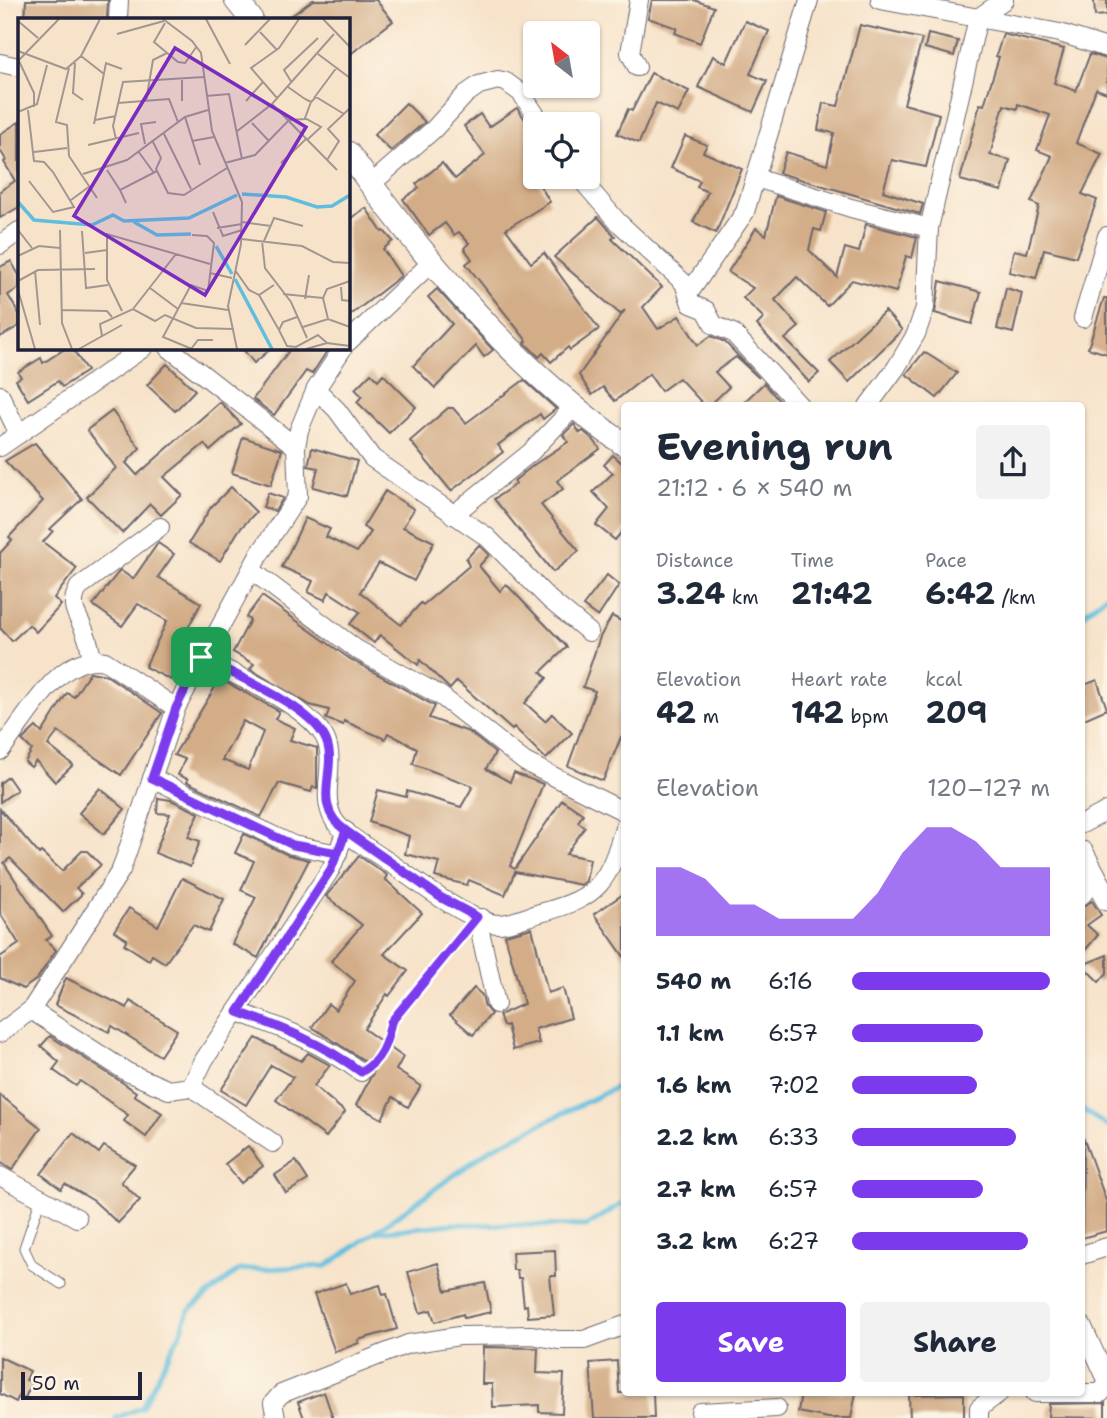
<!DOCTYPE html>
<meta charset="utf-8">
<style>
body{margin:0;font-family:"Shantell Sans",sans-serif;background:#f2f2f3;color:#1f2937;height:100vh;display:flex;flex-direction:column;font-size:26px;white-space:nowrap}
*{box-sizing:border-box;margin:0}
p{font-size:23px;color:#747a83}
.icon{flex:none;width:38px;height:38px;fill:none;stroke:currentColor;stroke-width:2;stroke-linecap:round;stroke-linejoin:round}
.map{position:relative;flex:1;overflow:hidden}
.panel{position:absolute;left:621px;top:402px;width:464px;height:994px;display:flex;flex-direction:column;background:#fff;border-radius:7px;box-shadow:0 2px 5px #0004}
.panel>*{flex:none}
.needle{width:46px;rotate:329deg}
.fabs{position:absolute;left:523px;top:21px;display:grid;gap:14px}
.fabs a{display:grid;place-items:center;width:77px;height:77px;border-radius:7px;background:#fff;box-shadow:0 2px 5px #0004;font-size:35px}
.scale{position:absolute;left:21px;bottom:18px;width:121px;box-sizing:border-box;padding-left:7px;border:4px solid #22223b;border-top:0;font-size:19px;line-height:24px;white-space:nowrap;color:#22223b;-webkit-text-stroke:5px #fcf5e5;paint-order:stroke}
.pin{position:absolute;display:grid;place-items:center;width:60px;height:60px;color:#fff;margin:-30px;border-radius:14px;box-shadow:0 4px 10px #0006}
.round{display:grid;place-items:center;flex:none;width:74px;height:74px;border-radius:7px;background:#f2f2f3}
.headline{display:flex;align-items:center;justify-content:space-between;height:119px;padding:0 35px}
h1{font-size:38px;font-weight:700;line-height:52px}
.figures{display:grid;grid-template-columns:repeat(3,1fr);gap:10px;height:119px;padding:7px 35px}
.figures div{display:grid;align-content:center}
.figures b{font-size:30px;font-weight:700}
.figures small{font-size:19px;font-weight:400}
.figures p{font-size:19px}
.chart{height:196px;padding:14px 35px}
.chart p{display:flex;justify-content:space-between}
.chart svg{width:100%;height:126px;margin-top:7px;fill:#7c3aed;opacity:.7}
.action{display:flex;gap:14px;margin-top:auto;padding:14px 35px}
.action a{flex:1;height:80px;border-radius:7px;background:#7c3aed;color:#fff;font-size:28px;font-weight:700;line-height:80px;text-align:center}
.action a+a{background:#f2f2f3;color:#1f2937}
ul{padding:0 35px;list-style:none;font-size:23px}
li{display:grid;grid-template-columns:112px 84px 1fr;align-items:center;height:52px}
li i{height:18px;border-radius:9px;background:#7c3aed}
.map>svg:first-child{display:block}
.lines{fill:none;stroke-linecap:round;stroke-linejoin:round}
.stream{stroke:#5fbede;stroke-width:5}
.building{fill:#d3ad88;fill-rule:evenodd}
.service-casing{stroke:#6d666d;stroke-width:11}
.minor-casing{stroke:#6d666d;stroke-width:20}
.tertiary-casing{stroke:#6d666d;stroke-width:25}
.path{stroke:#6d666d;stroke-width:2.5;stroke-dasharray:2 5;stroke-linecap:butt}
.service{stroke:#fff;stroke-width:9}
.minor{stroke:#fff;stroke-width:18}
.tertiary{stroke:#fff;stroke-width:23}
.route-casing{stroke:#fff;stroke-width:14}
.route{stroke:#7c3aed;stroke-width:9}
.inset-river{fill:none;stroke:#5fbede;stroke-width:3.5}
.inset-road{fill:none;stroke:#a29691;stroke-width:2}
.view{fill:#7b2cbf;fill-opacity:0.15;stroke:#7b2cbf;stroke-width:3.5}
.inset-edge{fill:none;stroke:#22223b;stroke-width:3.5}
</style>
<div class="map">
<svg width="1107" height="1418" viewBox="0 0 1107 1418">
<rect width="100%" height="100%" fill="#fcf5e5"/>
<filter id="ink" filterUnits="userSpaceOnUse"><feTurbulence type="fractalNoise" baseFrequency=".0143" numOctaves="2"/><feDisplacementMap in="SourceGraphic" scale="14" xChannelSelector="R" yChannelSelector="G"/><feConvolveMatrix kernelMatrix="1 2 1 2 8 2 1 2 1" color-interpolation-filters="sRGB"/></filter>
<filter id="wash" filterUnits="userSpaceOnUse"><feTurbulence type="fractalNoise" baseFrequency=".00686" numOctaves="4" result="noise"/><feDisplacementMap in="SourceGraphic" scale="28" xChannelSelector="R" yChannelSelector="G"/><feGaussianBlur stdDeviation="1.57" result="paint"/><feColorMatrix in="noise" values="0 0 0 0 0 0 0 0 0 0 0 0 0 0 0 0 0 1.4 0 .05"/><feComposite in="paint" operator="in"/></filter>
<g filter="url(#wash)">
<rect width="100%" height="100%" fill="#f7e3ca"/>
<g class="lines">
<g class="stream">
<polyline points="1082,615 1107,595"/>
<polyline points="1082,1109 1107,1126"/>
<polyline points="376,1232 452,1224 586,1226 625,1202"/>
<polyline points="116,1418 142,1407 182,1330 188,1311 239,1270 327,1266 492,1148 625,1083"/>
</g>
</g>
<g id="blocks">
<g class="building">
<polygon points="26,0 108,0 107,19 25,19"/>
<polygon points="313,0 376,0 393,21 348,56 348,19 287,19"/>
<polygon points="652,0 694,0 714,7 700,43 675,33 677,28 648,18"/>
<polygon points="1094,0 1107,0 1107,15 1095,16"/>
<polygon points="745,21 769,31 750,74 767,81 753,112 698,87 713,56 726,63"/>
<polygon points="860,25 922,39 904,104 939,114 926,167 892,160 883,191 923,204 920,214 779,173 786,152 827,165 834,133 818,130 823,103 838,106"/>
<polygon points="928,34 958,41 954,56 925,48"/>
<polygon points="1003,34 1064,49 1054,83 1076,91 1090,54 1107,59 1107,93 1096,89 1076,143 1102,154 1082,194 1097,200 1076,257 1044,249 1036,278 1009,272 1014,250 1027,253 1039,206 1031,202 1052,156 1037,150 1050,115 1018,104 1017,109 1004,105 990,155 1010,160 1002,191 960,180 980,104 984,105 999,57 996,56"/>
<polygon points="651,73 689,91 678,113 656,103 639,143 617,134 628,109 632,111"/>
<polygon points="406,103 425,122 391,151 374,135"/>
<polygon points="517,108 536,135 536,161 528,166 550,202 506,229 531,263 544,253 599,329 570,350 568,347 551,362 543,353 539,357 525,343 527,341 466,264 472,259 464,248 469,243 459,232 454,235 445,223 429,235 403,199 419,188 416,184 442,163 455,179 485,155 464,126 480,114 489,127"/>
<polygon points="19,122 19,207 0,218 0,191 15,181 4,162 6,160 0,150 0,134"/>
<polygon points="685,136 707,145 703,152 742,169 716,233 693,222 708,192 697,187 700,181 671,168"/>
<polygon points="776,196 826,212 821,231 814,229 809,250 837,277 845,248 859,252 866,224 917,237 912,258 906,256 896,292 852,280 827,306 797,277 775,300 799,327 785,339 819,373 809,382 757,325 764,318 743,298 753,288 728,272 756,228 766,235"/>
<polygon points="366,208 382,232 384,231 393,241 383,249 401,276 348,317 348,220"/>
<polygon points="598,217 615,236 612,239 662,287 643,307 658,329 679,316 698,345 711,336 725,342 759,378 736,357 715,372 729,387 709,406 705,406 679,378 661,391 649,374 615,401 603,387 592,395 579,375 625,310 620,314 554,257"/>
<polygon points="11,261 19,275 19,288 8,295 19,314 19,326 0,337 0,267"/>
<polygon points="940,281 981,292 972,324 935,313"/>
<polygon points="1006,288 1022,293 1013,333 997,329"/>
<polygon points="437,289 493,350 484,357 476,346 435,388 413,366 452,324 428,297"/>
<polygon points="1104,298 1107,298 1107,354 1088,348"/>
<polygon points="885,311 902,330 849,382 830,362"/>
<polygon points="66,348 72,348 87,371 62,387 58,381 28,400 16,380 21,377 18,372 41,358 43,363"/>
<polygon points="242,348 272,348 254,363"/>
<polygon points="291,348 329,348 312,374 306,371 274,415 253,399"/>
<polygon points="924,352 957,373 937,398 906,374"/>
<polygon points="167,364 195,390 175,411 147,385"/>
<polygon points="371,373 378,380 383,374 416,407 389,433 357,402 362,396 355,389"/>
<polygon points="524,380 556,409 543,419 540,414 498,445 503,452 451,491 410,441 448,408 453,408 466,423"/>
<polygon points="764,383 781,403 778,406 740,406"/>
<polygon points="220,402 241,424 210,451 204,444 164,477 182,495 161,515 150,504 122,533 87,497 116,468 87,430 112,411 140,448 126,463 137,475"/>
<polygon points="574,424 580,433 583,431 593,439 600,449 557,481 563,489 541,505 579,551 553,572 494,499 516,484 514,481 535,464 568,442 563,435"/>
<polygon points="243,437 282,450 271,485 232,473"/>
<polygon points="35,443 82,499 50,529 53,531 43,542 77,568 54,598 61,605 36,632 29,625 12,641 0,628 0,553 12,540 9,537 43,501 5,461"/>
<polygon points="312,448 357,461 347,496 313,487 318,468 308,466"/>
<polygon points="613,455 623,464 625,462 625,528 615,540 596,525 609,509 593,492 613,473 604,465"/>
<polygon points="231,487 256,512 239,530 220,561 189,543 211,507"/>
<polygon points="385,491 414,509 403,527 434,542 414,581 379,563 360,592 401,625 421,603 423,605 469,566 466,559 479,545 489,555 479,566 500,591 506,584 567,647 541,672 547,678 525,703 545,721 552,714 572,733 546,759 514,727 512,730 457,681 450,689 420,660 418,665 380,635 374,643 350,624 360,612 329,592 325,600 308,592 313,581 282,567 305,518 330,529 326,537 357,552 371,532 363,527"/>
<polygon points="268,493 283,498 275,511 263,507"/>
<polygon points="158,543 174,554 158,577 201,603 177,649 184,652 171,680 145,667 167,621 138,604 122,626 93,605 120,570 133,579"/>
<polygon points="607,575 619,585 598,617 583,606"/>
<polygon points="262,596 350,659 435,706 429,718 469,732 495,753 486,769 510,782 514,773 543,784 510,866 515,869 562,800 583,814 578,822 585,827 566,854 590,859 586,881 581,885 515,872 505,895 469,880 467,885 435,877 439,862 405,854 409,836 369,822 378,790 406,797 407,791 461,807 473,786 413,764 417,748 388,733 385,739 344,721 343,725 326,719 329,710 310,705 250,669 254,664 233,652 250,620 246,617"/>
<polygon points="612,616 625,623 625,738 621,737 603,781 568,766 595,691 583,687 600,637"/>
<polygon points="90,672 106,675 162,713 121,775 58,732 48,745 73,765 55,782 36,761 31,767 25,762 32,750 22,740 36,727 42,733 67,693 74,697"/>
<path d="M220,679L279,711L275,719L295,728L290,740L317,748V788L313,787L311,792L279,783L261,817L187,782L188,779L178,775L185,759L174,755ZM243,721L263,732L248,770L222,760Z"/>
<polygon points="1097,680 1107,709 1082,720 1082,686"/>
<polygon points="8,777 17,790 0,802 0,783"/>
<polygon points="100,788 125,809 104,834 79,813"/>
<polygon points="158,798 171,800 199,813 188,837 200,841 190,867 155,853 170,814 157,813"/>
<polygon points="0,809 39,854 41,852 62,871 82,851 87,851 101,865 76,888 82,894 63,912 10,858 4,863 52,936 46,940 56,950 37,979 23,989 0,978 0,957 19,944 0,913"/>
<polygon points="244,834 288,855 309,860 258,958 232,944 256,897 241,890 254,861 235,853"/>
<polygon points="359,856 387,875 385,879 422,913 384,954 408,971 389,996 387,994 364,1029 403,1057 396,1070 421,1086 408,1107 393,1097 382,1119 356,1105 374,1071 368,1063 312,1027 328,1004 336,1010 355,981 331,961 362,925 326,896"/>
<polygon points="182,878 224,899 209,932 193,925 165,963 152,955 149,960 124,944 127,939 114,931 129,908 158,926"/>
<polygon points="625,893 625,958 594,914"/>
<polygon points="1092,901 1101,915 1087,925 1098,935 1082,954 1082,906"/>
<polygon points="532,928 548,993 563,988 571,1018 535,1029 539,1043 513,1050 507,1025 503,1026 499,1015 524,1004 505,935"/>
<polygon points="1107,955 1107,973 1099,982 1082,965"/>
<polygon points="66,978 127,1008 130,1001 177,1030 160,1056 112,1026 109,1032 55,1005"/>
<polygon points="474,988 482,995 485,1007 491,1014 473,1035 450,1015"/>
<polygon points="50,1036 123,1083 136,1092 134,1095 162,1113 146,1137 124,1121 128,1115 80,1081 76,1086 53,1070 59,1062 41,1046"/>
<polygon points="256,1038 301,1061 308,1053 330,1065 314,1086 345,1112 326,1137 276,1100 293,1077 271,1065 246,1105 221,1090"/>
<polygon points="0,1095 41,1128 12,1170 0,1162"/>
<polygon points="73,1133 99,1153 104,1146 135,1165 121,1182 140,1200 118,1223 94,1201 65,1184 61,1189 41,1174"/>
<polygon points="1083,1137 1107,1203 1107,1231 1082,1238"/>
<polygon points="248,1146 263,1166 241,1183 225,1164"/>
<polygon points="296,1161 308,1180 286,1193 275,1175"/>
<polygon points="555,1250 556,1276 550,1276 554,1315 528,1317 527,1305 524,1306 521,1278 518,1278 517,1270 513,1270 512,1252"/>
<polygon points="438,1263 446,1291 485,1283 491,1312 464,1318 463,1314 435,1322 431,1310 420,1313 408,1272"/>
<polygon points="346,1283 350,1294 380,1285 383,1295 387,1294 397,1329 358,1340 359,1343 335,1352 314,1294"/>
<polygon points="483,1347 538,1348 537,1373 564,1374 562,1413 539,1412 539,1405 493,1407 492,1384 482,1384"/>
<polygon points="0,1357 30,1371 26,1380 32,1382 25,1398 19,1396 16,1402 0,1394"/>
<polygon points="617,1361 619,1393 653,1393 654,1418 594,1418 590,1363"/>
<polygon points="324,1392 333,1418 304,1418 298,1402"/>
<polygon points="801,1393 856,1393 851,1418 828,1418 798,1412"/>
<polygon points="964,1394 964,1418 910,1418 909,1395"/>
<polygon points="1105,1403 1105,1418 1048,1417 1049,1404"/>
</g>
</g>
</g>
<g filter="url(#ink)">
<use href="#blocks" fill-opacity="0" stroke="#6d666d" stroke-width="2"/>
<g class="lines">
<g class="service-casing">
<polyline id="service" points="41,1198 24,1248 32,1265 61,1284"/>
</g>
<g class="minor-casing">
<g id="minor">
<polyline points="880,0 1060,33 1107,48"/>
<polyline points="118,19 119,0"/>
<polyline points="0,63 19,67"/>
<polyline points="637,67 630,53 639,0"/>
<polyline points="579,177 617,221 684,283 691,304 706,310 714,325 733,333 800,406"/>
<polyline points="756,178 851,208 929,228"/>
<polyline points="370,185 434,129 466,94 479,85 498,80 506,82 521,93 542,124"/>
<polyline points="0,245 19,231"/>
<polyline points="689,293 745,212 809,0"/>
<polyline points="1083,318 1107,236"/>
<polyline points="348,342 432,262"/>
<polyline points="169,348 296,447"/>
<polyline points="316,389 337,410 372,458 487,537 550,600 589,632"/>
<polyline points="0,395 19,434"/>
<polyline points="868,406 896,368 916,334 925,308 929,228 978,18 1004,0"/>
<polyline points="0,447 143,348"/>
<polyline points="453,515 531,452 574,407"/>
<polyline points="251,570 356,649 441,696 525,762 625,812"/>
<path d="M201,657C236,676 299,701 322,733C340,758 318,793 334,820C342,835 379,854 393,865C416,881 472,924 499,924C512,924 528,916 540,913C601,897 608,882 625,825"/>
<path d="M92,658C90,650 89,642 86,635C79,615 67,608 79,587L160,527"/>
<path d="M0,751C26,720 59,651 105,661L176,708"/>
<polyline points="152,778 293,845 338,854"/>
<polyline points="1082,824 1107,811"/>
<polyline points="1082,895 1095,878"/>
<polyline points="482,918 480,931 496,1004"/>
<polyline points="31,1010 127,1072 169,1090 191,1087"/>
<path d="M238,1012C283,1028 322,1043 361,1072"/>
<polyline points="0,1033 31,1010 121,870 176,708 259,555 298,496 296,447 299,430 316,389 343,348"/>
<polyline points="273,1143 191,1087 204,1060 331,869 346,831"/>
<polyline points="0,1176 77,1218"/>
<polyline points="1082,1255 1107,1247"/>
<polyline points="1082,1325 1107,1380"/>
<polyline points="1035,1393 1101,1393 1107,1384"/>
<polyline points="700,1412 777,1408"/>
<polyline points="276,1418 273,1403 281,1394 408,1344 459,1336 532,1335 558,1340 584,1340 625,1325"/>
<polyline points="979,1418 979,1408 999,1393"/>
</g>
</g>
<g class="tertiary-casing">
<g id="tertiary">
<polyline points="236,0 251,19"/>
<path d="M348,153C424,259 517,371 625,445"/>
<polyline points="1082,853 1107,899"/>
</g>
</g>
<polyline class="path" points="375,1062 387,1044 391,1022 464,935"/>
<use href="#service" class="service"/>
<use href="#minor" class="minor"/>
<use href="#tertiary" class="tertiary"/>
</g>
</g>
<g class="lines" filter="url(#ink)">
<g class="route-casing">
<path id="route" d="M201,657C235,676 305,703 324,736C342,767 307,803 346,831L331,869L238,1012C283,1028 322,1043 361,1072C381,1061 387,1043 391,1022L477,917L440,897L346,831L338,853L293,845L152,778L176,708L201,657"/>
</g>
<use href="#route" class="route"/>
</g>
<g transform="translate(18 18)">
<rect width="332" height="332" fill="#f7e3ca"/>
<path class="inset-river" d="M224,176L268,179L299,189L314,188L332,177M0,184L16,202L74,207L95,197L106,203L171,200L219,177M116,204L139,217L173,216M198,228L214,256M217,261L254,331"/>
<path class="inset-road" d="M145,1L174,23L183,35L194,113L224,184L223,226L210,288L219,331M188,1L212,46M305,1L332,29M0,3L20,20M147,5L136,24L160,44L167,45L179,28M242,14L259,32M99,16L146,3M227,27L252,1M0,33L48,51L63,38L82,1M300,36L332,60M63,38L86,56M0,43L41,1M1,43L16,75V89M57,45L55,75L65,82M51,50L38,104L49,107L51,138L79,180M164,60V83M274,65L266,52L300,20M270,69L287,81L293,84L298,79L326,96M188,78L211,76L224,141M259,80L233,50L261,30L281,1M296,80L319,49M128,83L135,42L149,35M228,83L245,64M100,85L151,81L160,104M254,86L319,152M10,92L16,143L26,144L35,154L56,189L35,194L11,163M0,94L19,86L29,47M167,99L182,147M77,102L98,98M234,105L251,123M76,106L88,45L104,51M218,114L254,86L316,16M146,116L173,171M98,121L95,108L105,64L186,59M134,122L143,140L138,151L150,175L166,177L209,150M289,122L303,109L287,100L293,84M174,123L196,119M127,126L123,106L138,104M70,127L121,115M120,133L136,155M16,134L49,130M309,142L321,123L310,111L332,90M207,145L237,137L271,102L288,101M263,145L288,121M89,152L102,172M65,156L109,142L167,99L190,92M53,182L72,168M108,185L102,172L139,153M195,194L205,218L224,212M224,204L253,208M199,210L224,206M0,212L14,230M42,212L44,305L54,331M64,213L68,270L90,267M224,221L284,228L315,244L332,245M244,223L247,250L273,284L289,320M246,223L256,200L285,208M67,235L89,232M0,238L21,228L42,230M217,252L231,272L241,277L256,267M17,253L22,307M192,255L214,260M0,263L20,252L77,251M323,269L324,282L332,283M132,270L160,291M0,272L17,331M265,276L305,280M241,277L261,312M287,281L291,257M163,285L210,292M115,291L158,236M44,292L89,293L94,299M104,293L89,262V216L192,246M279,299L265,304L261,312L269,328L278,329L300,317L309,325L332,328M310,301L305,280L309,271L332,263M285,309L310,301L332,309M84,318L82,306L115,291L137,303L147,297L178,310L216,311M61,331L104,307M173,331L180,322H195M174,331L145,319L173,267L190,273L196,225L189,218L174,217M288,331L309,325"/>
<path class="view" d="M157,30L288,109L187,277L56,198Z"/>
<rect width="332" height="332" class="inset-edge"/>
</g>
</svg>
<div class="fabs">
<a><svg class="needle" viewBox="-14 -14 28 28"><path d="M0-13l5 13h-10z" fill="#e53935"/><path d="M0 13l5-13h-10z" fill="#747a83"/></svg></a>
<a><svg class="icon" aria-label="locate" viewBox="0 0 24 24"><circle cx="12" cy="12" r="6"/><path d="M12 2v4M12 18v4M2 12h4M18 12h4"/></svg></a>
</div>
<div class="scale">50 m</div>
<div class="pin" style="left:201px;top:657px;background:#1e9e55"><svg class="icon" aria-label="arrive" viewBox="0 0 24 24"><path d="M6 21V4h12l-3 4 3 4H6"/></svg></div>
<section class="panel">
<div class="headline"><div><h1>Evening run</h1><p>21:12 · 6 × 540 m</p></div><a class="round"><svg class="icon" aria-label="share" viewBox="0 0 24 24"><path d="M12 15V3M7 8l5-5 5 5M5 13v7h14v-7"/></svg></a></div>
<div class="figures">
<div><p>Distance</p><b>3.24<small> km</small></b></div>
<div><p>Time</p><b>21:42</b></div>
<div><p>Pace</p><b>6:42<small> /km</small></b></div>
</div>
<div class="figures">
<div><p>Elevation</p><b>42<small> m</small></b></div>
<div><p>Heart rate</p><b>142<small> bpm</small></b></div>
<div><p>kcal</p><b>209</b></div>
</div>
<div class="chart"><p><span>Elevation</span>120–127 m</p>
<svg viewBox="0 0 160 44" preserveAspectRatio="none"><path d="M0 44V20L10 20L20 24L30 33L40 33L50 38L60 38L70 38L80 38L90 29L100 15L110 6L120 6L130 11L140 20L150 20L160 20V44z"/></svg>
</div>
<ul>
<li><b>540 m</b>6:16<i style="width:100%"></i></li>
<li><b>1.1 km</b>6:57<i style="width:66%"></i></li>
<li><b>1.6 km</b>7:02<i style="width:63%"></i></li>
<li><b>2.2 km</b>6:33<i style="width:83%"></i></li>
<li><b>2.7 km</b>6:57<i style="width:66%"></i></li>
<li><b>3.2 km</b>6:27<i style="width:89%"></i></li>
</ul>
<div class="action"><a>Save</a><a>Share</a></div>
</section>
</div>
